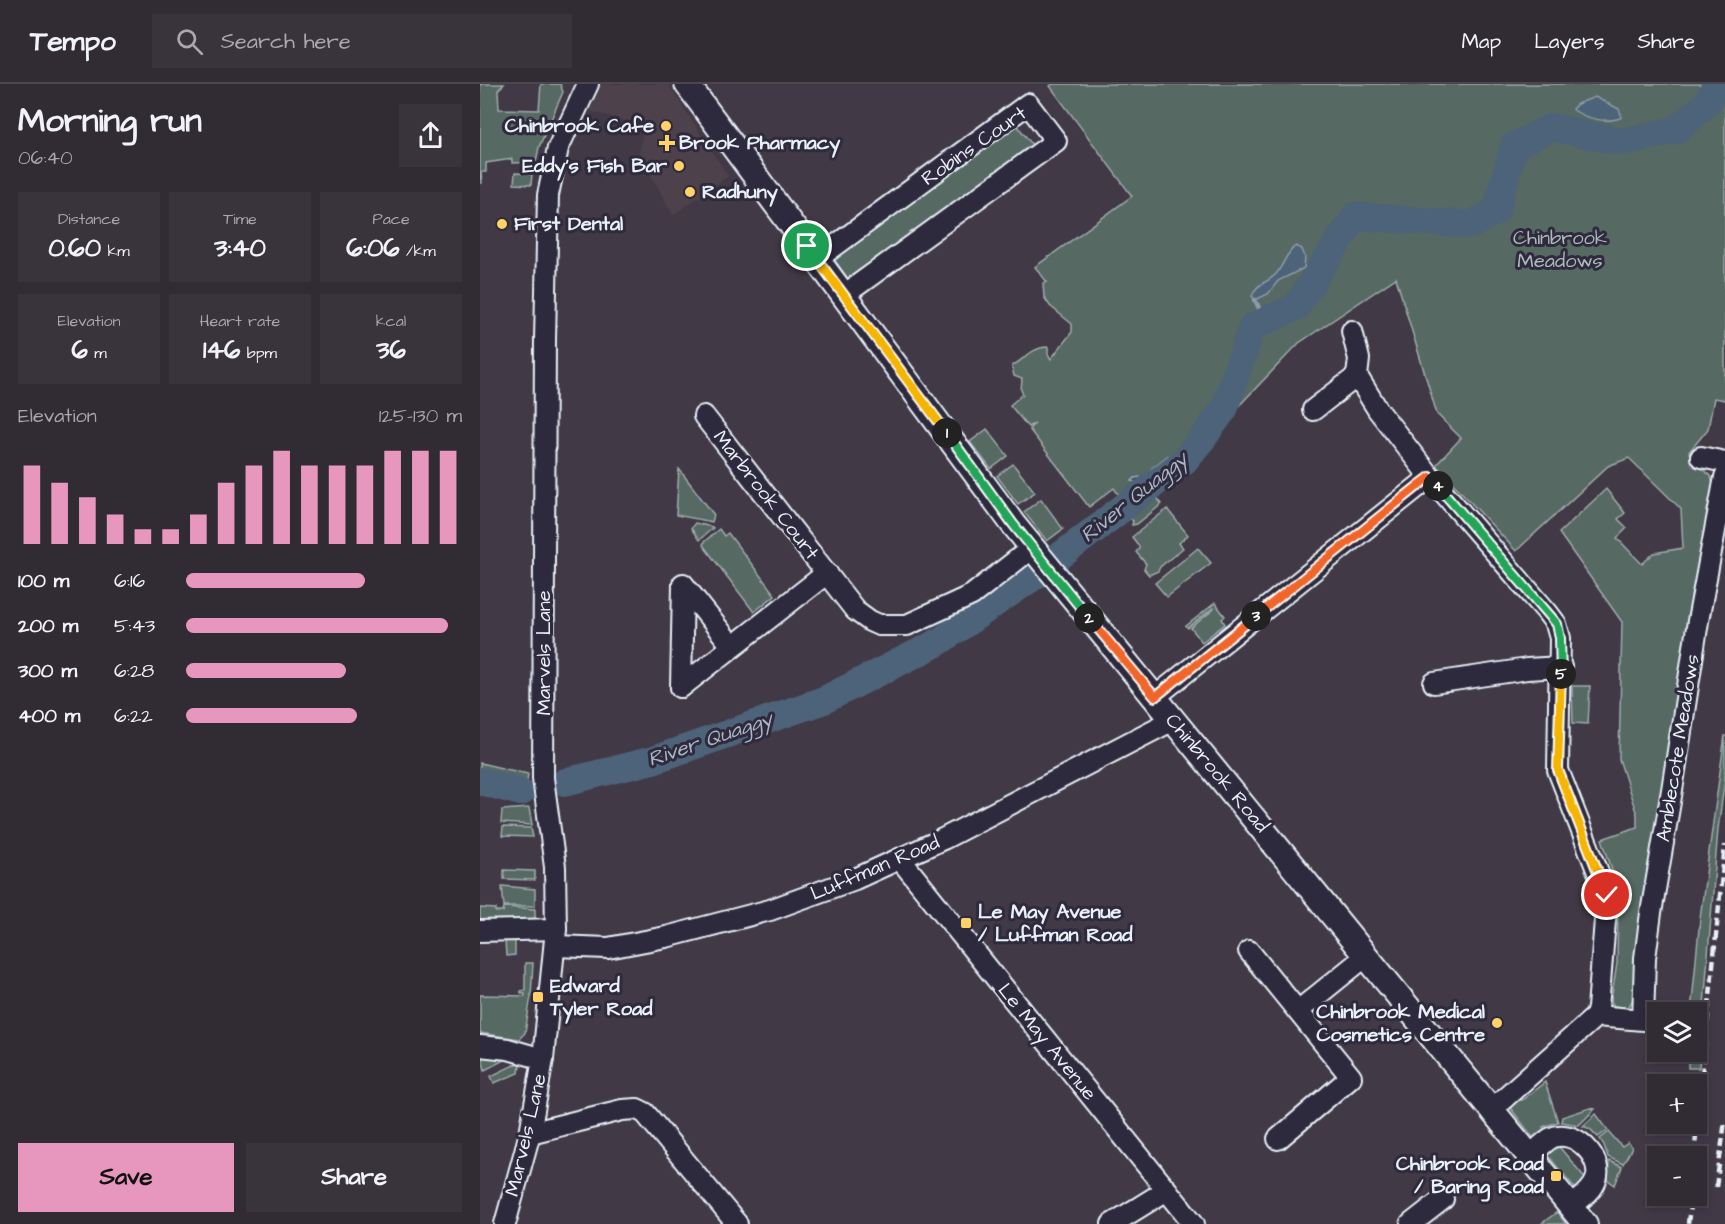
<!DOCTYPE html>
<meta charset="utf-8">
<style>
body{margin:0;font-family:"Architects Daughter",sans-serif;background:#39333c;color:#f1f3f6;height:100vh;display:flex;flex-direction:column;font-size:22px;white-space:nowrap}
*{box-sizing:border-box;margin:0}
p{font-size:20px;color:#a8a7ac}
.icon{flex:none;width:33px;height:33px;fill:none;stroke:currentColor;stroke-width:2;stroke-linecap:round;stroke-linejoin:round}
.map{position:relative;flex:1;overflow:hidden}
.side{display:flex;flex-direction:column;background:#312b34;width:480px}
.side>*{flex:none}
.tools{position:absolute;left:1167px;top:918px;display:grid;gap:12px}
.tools a{display:grid;place-items:center;width:60px;height:60px;border-radius:0px;background:#312b34;box-shadow:0 3px 9px #0003,0 0 0 2px #4c474f;font-size:30px}
.pin{position:absolute;display:grid;place-items:center;width:51px;height:51px;color:#fff;margin:-26px;border:3px solid #fff;border-radius:50%;box-shadow:0 2px 6px #0007}
.km{position:absolute;width:30px;height:30px;margin:-15px;border-radius:50%;background:#222;color:#fff;font-size:16px;line-height:30px;text-align:center}
.round{display:grid;place-items:center;flex:none;width:63px;height:63px;border-radius:0px;background:#39333c}
.overview{display:flex;align-items:center;justify-content:space-between;height:102px;padding:0 18px}
h1{font-size:33px;font-weight:700;line-height:45px}
.metrics{display:grid;grid-template-columns:repeat(3,1fr);gap:9px;height:102px;padding:6px 18px}
.metrics div{display:grid;align-content:center;border-radius:0px;background:#39333c;text-align:center}
.metrics b{font-size:26px;font-weight:700}
.metrics small{font-size:16px;font-weight:400}
.metrics p{font-size:16px}
.chart{height:168px;padding:12px 18px}
.chart p{display:flex;justify-content:space-between}
.chart svg{width:100%;height:108px;margin-top:6px;stroke:#e797bd;stroke-width:6}
.primary-button{display:flex;gap:12px;margin-top:auto;padding:12px 18px}
.primary-button a{flex:1;height:69px;border-radius:0px;background:#e797bd;color:#111;font-size:24px;font-weight:700;line-height:69px;text-align:center}
.primary-button a+a{background:#39333c;color:#f1f3f6}
ul{padding:0 18px;list-style:none;font-size:20px}
li{display:grid;grid-template-columns:96px 72px 1fr;align-items:center;height:45px}
li i{height:15px;border-radius:8px;background:#e797bd}
header{display:flex;align-items:center;gap:36px;box-sizing:border-box;height:84px;padding:0 30px;background:#312b34;border-bottom:2px solid #4c474f}
header strong{font-size:28px}
nav{display:flex;gap:33px;margin-inline-start:auto;font-size:21px}
.search{width:420px;height:54px;background:#39333c;display:flex;align-items:center;gap:15px;box-sizing:border-box;padding:0 21px;border-radius:0px;color:#a8a7ac;font-size:22px}
main{display:flex;flex:1;min-height:0}
.map>svg:first-child{display:block}
.built{fill:#4e434b}
.green{fill:#566962;stroke:#9fadad;stroke-width:1.5}
.water{fill:#4e6379;stroke:#8c9cac;stroke-width:1.5}
.lines{fill:none;stroke-linecap:round;stroke-linejoin:round}
.stream{stroke:#8c9cac;stroke-width:4.5}
.river{stroke:#4e6379;stroke-width:28}
.minor-casing{stroke:#e8f1f8;stroke-width:24}
.major-casing{stroke:#e8f1f8;stroke-width:28}
.minor{stroke:#2f2a3d;stroke-width:20}
.major{stroke:#2f2a3d;stroke-width:24}
.rail{stroke:#e8f1f8;stroke-width:4.5;stroke-dasharray:9 4.5;stroke-linecap:butt}
.split-1-casing{stroke:#fff;stroke-width:12}
.split-2-casing{stroke:#fff;stroke-width:12}
.split-3-casing{stroke:#fff;stroke-width:12}
.split-4-casing{stroke:#fff;stroke-width:12}
.split-5-casing{stroke:#fff;stroke-width:12}
.split-6-casing{stroke:#fff;stroke-width:12}
.split-1{stroke:#f5b400;stroke-width:8}
.split-2{stroke:#22a559;stroke-width:8}
.split-3{stroke:#f0652b;stroke-width:8}
.split-4{stroke:#f0652b;stroke-width:8}
.split-5{stroke:#22a559;stroke-width:8}
.split-6{stroke:#f5b400;stroke-width:8}
.poi-dot{fill:#ffd166;stroke:#2f2a3d;stroke-width:2}
.labels{text-anchor:middle;dominant-baseline:central;stroke-width:6;stroke-linejoin:round;paint-order:stroke}
.poi-label{font-size:20px;font-weight:bold;fill:#e8f1f8;stroke:#2f2a3d;text-anchor:start}
.street-label{font-size:20px;fill:#e8f1f8;stroke:#2f2a3d}
.park-label{font-size:20px;fill:#aebbbc;stroke:#2f2a3d}
.water-label{font-size:21px;font-style:italic;fill:#aab8c5;stroke:#2f2a3d}
</style>
<header>
<strong>Tempo</strong>
<div class="search"><svg class="icon" aria-label="search" viewBox="0 0 24 24"><circle cx="10" cy="10" r="6"/><path d="M15 15l6 6"/></svg>Search here</div>
<nav><a>Map</a><a>Layers</a><a>Share</a></nav>
</header>
<main>
<section class="side">
<div class="overview"><div><h1>Morning run</h1><p>06:40</p></div><a class="round"><svg class="icon" aria-label="share" viewBox="0 0 24 24"><path d="M12 15V3M7 8l5-5 5 5M5 13v7h14v-7"/></svg></a></div>
<div class="metrics">
<div><p>Distance</p><b>0.60<small> km</small></b></div>
<div><p>Time</p><b>3:40</b></div>
<div><p>Pace</p><b>6:06<small> /km</small></b></div>
</div>
<div class="metrics">
<div><p>Elevation</p><b>6<small> m</small></b></div>
<div><p>Heart rate</p><b>146<small> bpm</small></b></div>
<div><p>kcal</p><b>36</b></div>
</div>
<div class="chart"><p><span>Elevation</span>125–130 m</p>
<svg viewBox="0 0 160 44" preserveAspectRatio="none"><path d="M5 44V12M15 44V19M25 44V25M35 44V32M45 44V38M55 44V38M65 44V32M75 44V19M85 44V12M95 44V6M105 44V12M115 44V12M125 44V12M135 44V6M145 44V6M155 44V6"/></svg>
</div>
<ul>
<li><b>100 m</b>6:16<i style="width:65%"></i></li>
<li><b>200 m</b>5:43<i style="width:95%"></i></li>
<li><b>300 m</b>6:28<i style="width:58%"></i></li>
<li><b>400 m</b>6:22<i style="width:62%"></i></li>
</ul>
<div class="primary-button"><a>Save</a><a>Share</a></div>
</section>
<div class="map">
<svg width="1245" height="1140" viewBox="0 0 1245 1140">
<rect width="100%" height="100%" fill="#413945"/>
<filter id="ink" filterUnits="userSpaceOnUse"><feTurbulence type="fractalNoise" baseFrequency=".0167" numOctaves="2"/><feDisplacementMap in="SourceGraphic" scale="12" xChannelSelector="R" yChannelSelector="G"/><feConvolveMatrix kernelMatrix="1 2 1 2 8 2 1 2 1" color-interpolation-filters="sRGB"/></filter>
<g filter="url(#ink)">
<polygon class="built" points="121,0 188,0 248,92 193,131 159,69 164,42 110,27"/>
<g class="green">
<polygon points="0,0 24,0 18,6 19,25 59,26 61,0 80,0 83,8 59,63 56,78 32,79 32,75 6,79 6,88 1,88 2,99 0,99"/>
<path d="M573,0H1245V316L1234,314L1228,345L1209,368L1212,378L1231,392L1233,401L1221,485L1210,527L1192,641L1166,818L1159,843L1154,887L1155,912L1148,924L1134,922L1131,917L1137,879L1138,817L1136,798L1122,755L1157,743V731L1139,675L1142,538L1079,449L1126,405L1145,429L1138,435L1147,444L1137,454L1162,480L1174,469L1203,464L1201,425L1149,374L1128,382L1036,467L956,381L981,354L957,330L916,194L819,259L712,371L707,370L702,375H695L689,371L672,384L667,392L655,394L652,397L656,398L659,406L648,416L643,417L634,404L609,423L549,345L555,339L548,343L530,321L543,310L541,306L542,295L534,292L532,282C545,275 552,263 568,263V270L571,275L592,248V240L570,222L564,213L563,199L567,198L555,183L652,112L570,2Z"/>
<polygon points="533,36 554,63 371,199 351,171"/>
<polygon points="35,89 52,90 51,101 34,100"/>
<polygon points="507,345 528,372 511,385 490,358"/>
<polygon points="533,380 555,408 538,420 517,392"/>
<polygon points="199,385 234,431 232,438 196,431"/>
<polygon points="672,408 682,420 657,440 652,441 653,437 648,433 635,444 629,446 626,443"/>
<polygon points="561,415 583,445 567,457 544,428"/>
<polygon points="687,425 708,451 699,459 703,464 680,483 678,487 669,491 664,485 666,480 656,468 659,465 659,462 652,453"/>
<polygon points="215,439 232,443 233,444 219,456 211,444"/>
<polygon points="239,445 244,452 248,449 295,511 274,528 223,461 224,458"/>
<polygon points="718,464 731,479 687,513 675,499"/>
<polygon points="735,519 745,532 742,535 745,540 722,558 711,544 734,525 733,524 708,544 706,542"/>
<polygon points="1092,602 1110,602 1108,640 1093,639"/>
<polygon points="1245,651 1245,694 1238,745 1219,984 1208,984 1208,968 1216,968 1216,928 1211,928 1220,834"/>
<polygon points="0,679 48,690 46,702 0,692"/>
<polygon points="49,724 52,741 21,739 22,726"/>
<polygon points="23,743 51,744 53,753 22,752"/>
<polygon points="24,786 55,787 55,796 24,795"/>
<polygon points="22,802 55,805 55,822 24,822"/>
<polygon points="24,823 55,825 55,834 44,837 0,837 0,824 16,825 16,828 23,828"/>
<polygon points="25,856 35,856 35,871 26,872"/>
<polygon points="45,879 53,879 51,912 45,949 39,955 0,949 0,911 45,912 45,909 41,909 41,907 45,906"/>
<polygon points="0,971 26,975 5,986 2,974 0,974"/>
<polygon points="38,979 40,981 39,989 14,999 11,992"/>
<polygon points="1065,998 1078,1038 1063,1043 1070,1052 1059,1061 1028,1021 1039,1014 1042,1016"/>
<polygon points="1110,1024 1115,1025 1099,1041 1081,1038 1082,1033"/>
<polygon points="1116,1030 1128,1046 1118,1053 1110,1045 1103,1042"/>
<polygon points="1129,1048 1142,1063 1148,1059 1152,1064 1143,1080 1128,1073 1124,1061 1120,1055"/>
<polygon points="1076,1059 1111,1101 1100,1110 1065,1068"/>
<polygon points="1129,1077 1142,1083 1135,1101 1128,1096"/>
<polygon points="1077,1128 1086,1140 1061,1140"/>
</g>
<g class="water">
<path d="M1115,13L1139,25L1142,33C1127,40 1106,35 1092,25L1097,20Z"/>
<path d="M816,162L822,165L825,173L824,184L798,197L788,210L775,216L772,212C776,199 788,199 796,190C804,181 806,168 816,162Z"/>
</g>
<g class="lines">
<polyline class="stream" points="775,242 779,224 775,216"/>
<g class="river">
<polyline points="580,472 704,377 723,354 744,325 772,243 816,223 875,132 991,141 1016,127 1034,62 1072,43 1143,58 1196,46 1228,18 1236,0"/>
<polyline points="0,697 41,708"/>
<polyline points="85,698 173,676 344,616 457,559 556,491"/>
</g>
<g class="minor-casing">
<g id="minor">
<polyline points="337,175 548,20 576,57 364,211"/>
<polyline points="872,247 879,275 877,292"/>
<polyline points="833,326 877,292 898,326 950,393"/>
<polyline points="224,332 375,526 390,537 399,541 427,541 492,511 552,464"/>
<polyline points="1221,373 1245,378"/>
<polyline points="954,599 1047,585 1081,583"/>
<polyline points="201,603 347,489"/>
<polyline points="201,603 203,500 252,562"/>
<polyline points="675,613 950,393 1067,528 1076,540 1080,554 1078,686 1127,811 1118,924 1116,932 1012,1025"/>
<polyline points="420,775 714,1140"/>
<polyline points="0,847 76,845"/>
<polyline points="75,862 128,864 186,853 290,826 375,795 463,755 693,636"/>
<polyline points="769,867 871,993 798,1055"/>
<polyline points="818,927 886,872"/>
<polyline points="1116,932 1163,936 1165,874 1171,829 1192,706 1218,537 1245,393"/>
<polyline points="0,962 28,965 63,975"/>
<polyline points="50,1049 142,1026 157,1025 165,1029 257,1140"/>
<path d="M1050,1072C1056,1067 1064,1058 1071,1054C1094,1043 1124,1074 1116,1096C1112,1108 1100,1115 1091,1123"/>
<polyline points="25,1140 50,1049 63,975 76,845 75,783 63,694 65,256 68,111 78,64 108,0"/>
<polyline points="632,1140 687,1106"/>
<polyline points="931,1140 963,1115"/>
</g>
</g>
<g class="major-casing">
<polyline id="major" points="207,0 533,440 1105,1140"/>
</g>
<use href="#minor" class="minor"/>
<use href="#major" class="major"/>
<g class="rail">
<polyline points="1214,1072 1245,761"/>
<polyline points="1236,1103 1245,1037"/>
<polyline points="1208,1140 1211,1112"/>
</g>
</g>
</g>
<g class="lines" filter="url(#ink)">
<g class="split-1-casing">
<polyline id="split-1" points="327,162 467,349"/>
</g>
<g class="split-2-casing">
<polyline id="split-2" points="467,349 533,440 609,534"/>
</g>
<g class="split-3-casing">
<polyline id="split-3" points="609,534 675,613 776,532"/>
</g>
<g class="split-4-casing">
<polyline id="split-4" points="776,532 938,402 950,393 958,402"/>
</g>
<g class="split-5-casing">
<polyline id="split-5" points="958,402 1077,540 1080,554 1081,590"/>
</g>
<g class="split-6-casing">
<polyline id="split-6" points="1081,590 1078,686 1127,811"/>
</g>
<use href="#split-1" class="split-1"/>
<use href="#split-2" class="split-2"/>
<use href="#split-3" class="split-3"/>
<use href="#split-4" class="split-4"/>
<use href="#split-5" class="split-5"/>
<use href="#split-6" class="split-6"/>
</g>
<g class="poi-dot">
<circle cx="186" cy="42" r="6"/>
<path d="M184 50h6v6h6v6h-6v6h-6v-6h-6v-6h6z"/>
<circle cx="199" cy="82" r="6"/>
<circle cx="210" cy="108" r="6"/>
<circle cx="22" cy="140" r="6"/>
<rect x="480" y="833" width="12" height="12" rx="3"/>
<rect x="52" y="907" width="12" height="12" rx="3"/>
<circle cx="1017" cy="939" r="6"/>
<rect x="1070" y="1086" width="12" height="12" rx="3"/>
</g>
<g class="labels">
<g class="poi-label">
<text x="174" y="42" text-anchor="end">Chinbrook Cafe</text>
<text x="199" y="59">Brook Pharmacy</text>
<text x="187" y="82" text-anchor="end">Eddy's Fish Bar</text>
<text x="222" y="108">Radhuny</text>
<text x="34" y="140">First Dental</text>
<text x="498" y="828">Le May Avenue<tspan x="498" dy="23">/ Luffman Road</tspan></text>
<text x="70" y="902">Edward<tspan x="70" dy="23">Tyler Road</tspan></text>
<text x="1005" y="928" text-anchor="end">Chinbrook Medical<tspan x="1005" dy="23">Cosmetics Centre</tspan></text>
<text x="1064" y="1080" text-anchor="end">Chinbrook Road<tspan x="1064" dy="23">/ Baring Road</tspan></text>
</g>
<g class="street-label">
<text transform="translate(494 62) rotate(-35)">Robins Court</text>
<text transform="translate(286 411) rotate(52)">Marbrook Court</text>
<text transform="translate(64 569) rotate(-90)">Marvels Lane</text>
<text transform="translate(1198 664) rotate(-81)">Amblecote Meadows</text>
<text transform="translate(737 689) rotate(50)">Chinbrook Road</text>
<text transform="translate(395 784) rotate(-23)">Luffman Road</text>
<text transform="translate(567 958) rotate(51)">Le May Avenue</text>
<text transform="translate(46 1051) rotate(-77)">Marvels Lane</text>
</g>
<g class="park-label">
<text x="1080" y="154">Chinbrook<tspan x="1080" dy="23">Meadows</tspan></text>
</g>
<g class="water-label">
<text transform="translate(654 413) rotate(-39)">River Quaggy</text>
<text transform="translate(230 655) rotate(-19)">River Quaggy</text>
</g>
</g>
</svg>
<div class="tools">
<a><svg class="icon" aria-label="layers" viewBox="0 0 24 24"><path d="M12 4l9 5-9 5-9-5zM3 14l9 5 9-5"/></svg></a>
<a>+</a>
<a>−</a>
</div>
<div class="pin" style="left:327px;top:162px;background:#1e9e55"><svg class="icon" aria-label="arrive" viewBox="0 0 24 24"><path d="M6 21V4h12l-3 4 3 4H6"/></svg></div>
<div class="pin" style="left:1127px;top:811px;background:#d93025"><svg class="icon" aria-label="check" viewBox="0 0 24 24"><path d="M5 12l5 5 9-10"/></svg></div>
<b class="km" style="left:467px;top:349px">1</b>
<b class="km" style="left:609px;top:534px">2</b>
<b class="km" style="left:776px;top:532px">3</b>
<b class="km" style="left:958px;top:402px">4</b>
<b class="km" style="left:1081px;top:590px">5</b>
</div>
</main>
